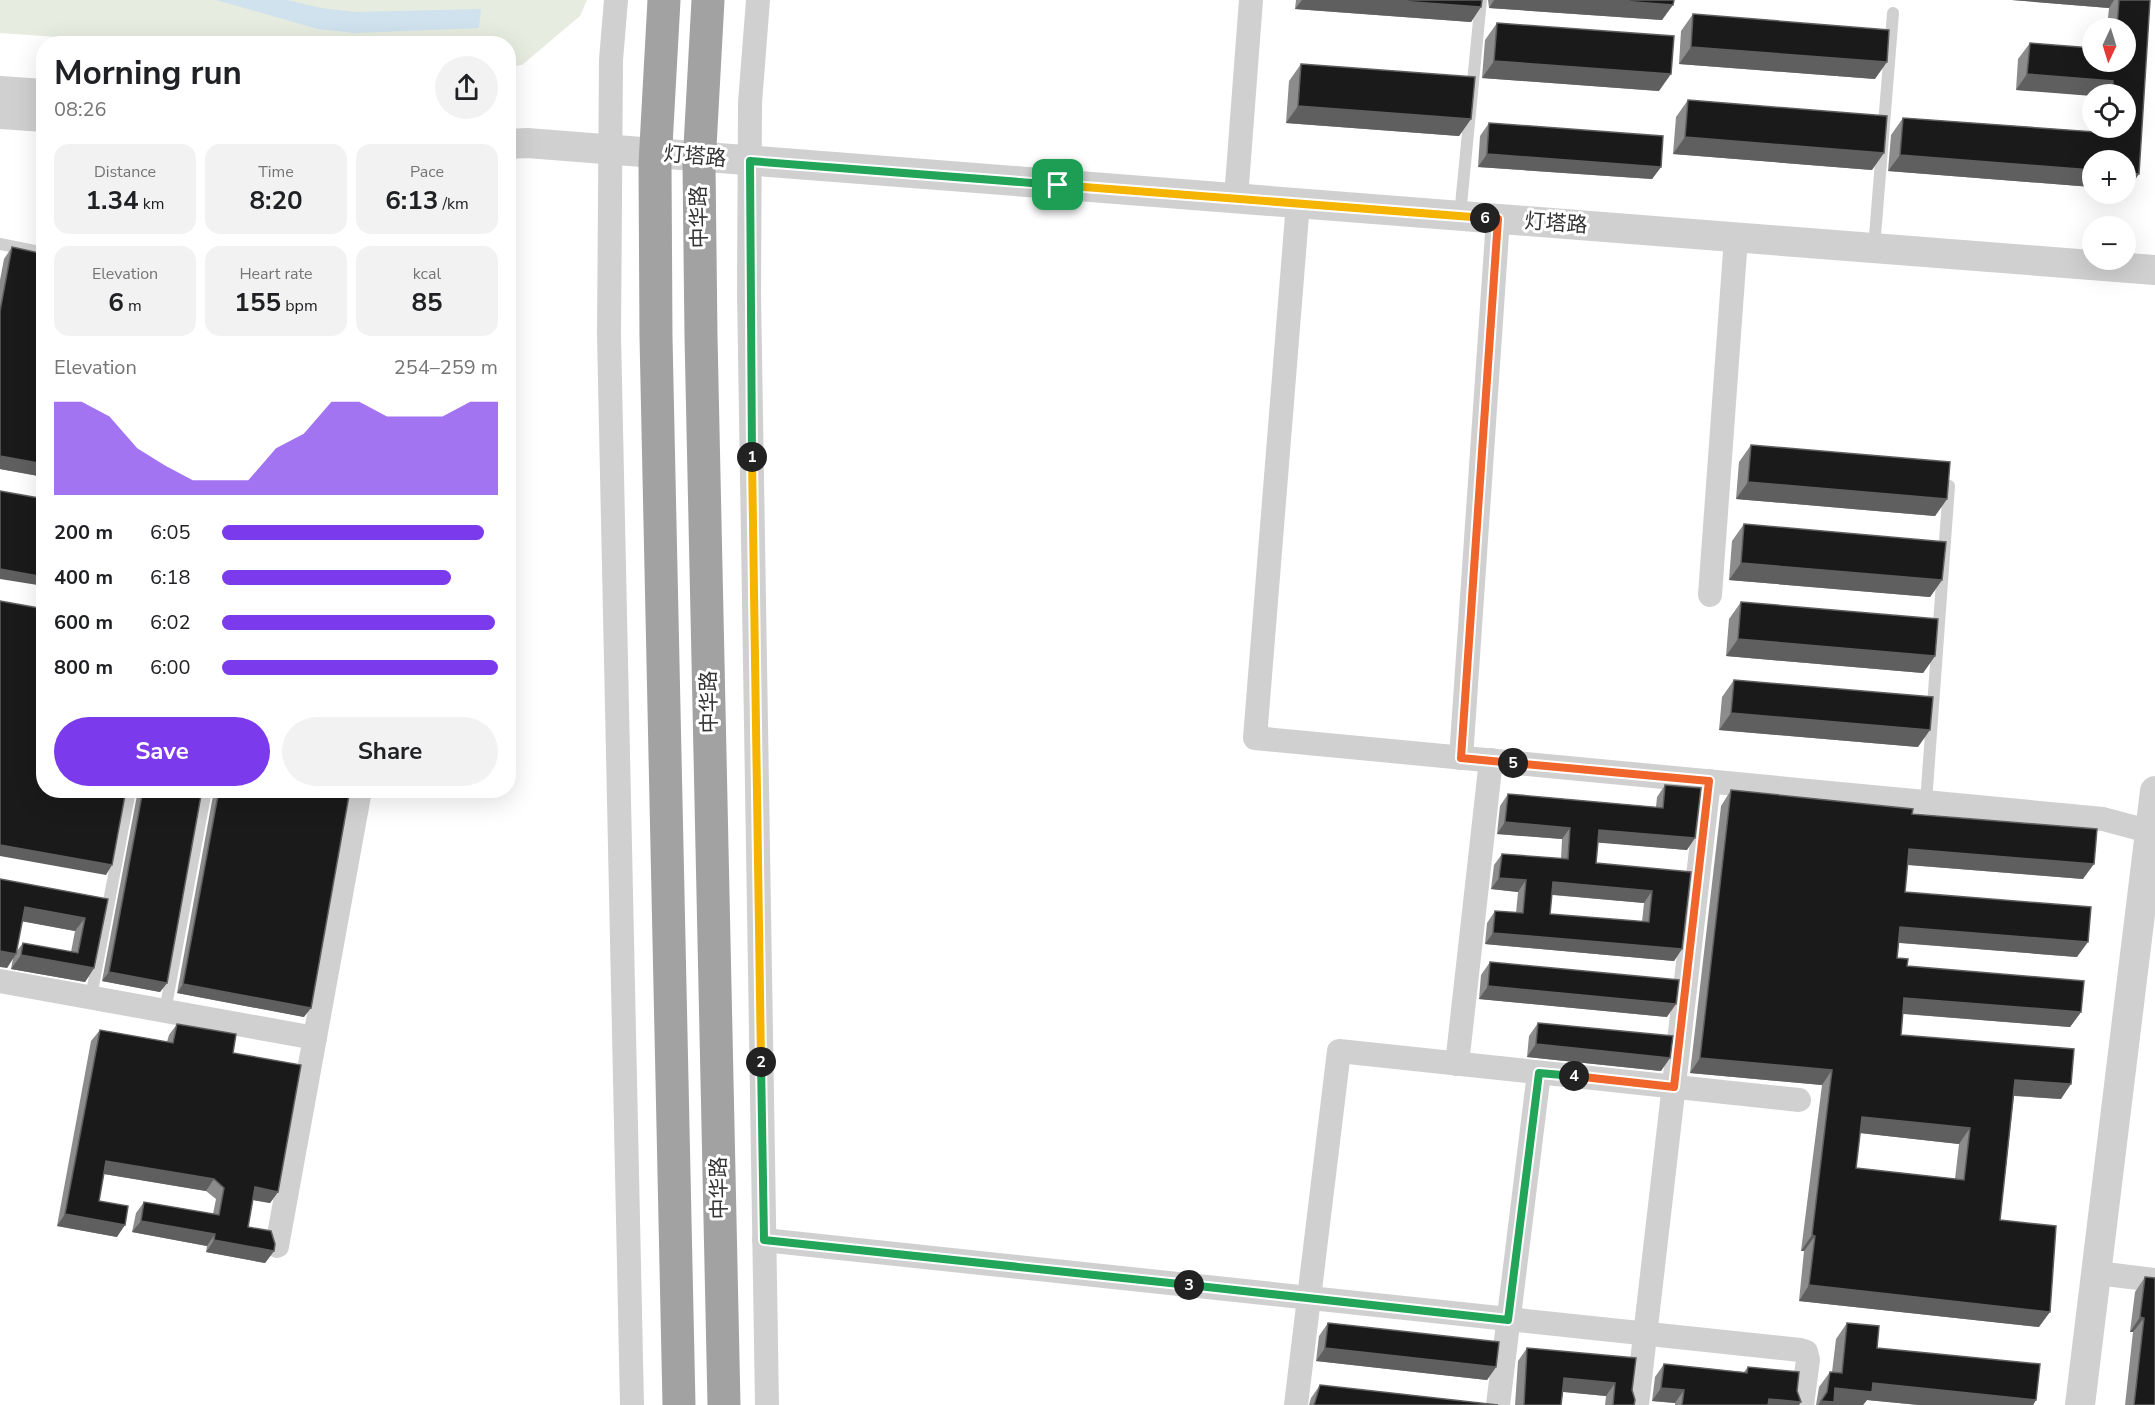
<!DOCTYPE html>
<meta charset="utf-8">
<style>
body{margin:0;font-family:"Nunito Sans","Noto Sans SC",sans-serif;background:#f2f2f2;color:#202124;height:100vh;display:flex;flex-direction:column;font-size:22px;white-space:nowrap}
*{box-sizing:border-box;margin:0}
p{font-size:20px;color:#757577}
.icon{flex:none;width:33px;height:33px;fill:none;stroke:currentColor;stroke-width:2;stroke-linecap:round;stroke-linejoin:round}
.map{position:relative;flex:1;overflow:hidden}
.side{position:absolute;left:36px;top:36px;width:480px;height:762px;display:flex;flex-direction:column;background:#fff;border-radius:24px;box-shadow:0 6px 24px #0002}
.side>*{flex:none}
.needle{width:39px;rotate:184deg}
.buttons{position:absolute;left:2082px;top:18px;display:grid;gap:12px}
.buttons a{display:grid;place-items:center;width:54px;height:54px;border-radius:50%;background:#fff;box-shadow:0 6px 24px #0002;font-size:30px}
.pin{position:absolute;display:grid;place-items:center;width:51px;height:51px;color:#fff;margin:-26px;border-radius:12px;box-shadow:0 3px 9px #0006}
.km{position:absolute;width:30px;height:30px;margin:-15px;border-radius:50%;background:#222;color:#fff;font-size:16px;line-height:30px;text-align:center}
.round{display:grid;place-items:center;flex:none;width:63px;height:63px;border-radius:32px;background:#f2f2f2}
.headline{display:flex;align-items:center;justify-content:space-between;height:102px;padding:0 18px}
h1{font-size:33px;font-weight:700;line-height:45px}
.figures{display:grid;grid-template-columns:repeat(3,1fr);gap:9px;height:102px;padding:6px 18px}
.figures div{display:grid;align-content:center;border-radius:15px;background:#f2f2f2;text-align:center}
.figures b{font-size:26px;font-weight:700}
.figures small{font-size:16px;font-weight:400}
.figures p{font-size:16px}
.chart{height:168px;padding:12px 18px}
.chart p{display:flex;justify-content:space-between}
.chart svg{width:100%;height:108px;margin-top:6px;fill:#7c3aed;opacity:.7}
.cta{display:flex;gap:12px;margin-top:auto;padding:12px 18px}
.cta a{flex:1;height:69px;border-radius:36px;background:#7c3aed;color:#fff;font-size:24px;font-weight:700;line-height:69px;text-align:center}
.cta a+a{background:#f2f2f2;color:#202124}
ul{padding:0 18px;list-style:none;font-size:20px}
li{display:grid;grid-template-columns:96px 72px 1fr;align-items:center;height:45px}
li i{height:15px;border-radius:8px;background:#7c3aed}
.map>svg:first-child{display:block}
.green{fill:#e6ecdf}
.water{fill:#cfe2ee}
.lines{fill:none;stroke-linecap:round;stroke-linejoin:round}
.service{stroke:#d0d0d0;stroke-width:12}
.minor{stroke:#d0d0d0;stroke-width:24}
.tertiary{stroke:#d0d0d0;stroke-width:30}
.trunk{stroke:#a2a2a2;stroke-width:33}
.wall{fill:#8c8c8c;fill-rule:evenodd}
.shaded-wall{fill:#5f5f5f}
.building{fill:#1a1a1a;stroke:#5f5f5f;stroke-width:1.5;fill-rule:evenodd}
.split-1-casing{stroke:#fff;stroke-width:12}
.split-2-casing{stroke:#fff;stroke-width:12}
.split-3-casing{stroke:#fff;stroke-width:12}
.split-4-casing{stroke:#fff;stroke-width:12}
.split-5-casing{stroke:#fff;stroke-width:12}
.split-6-casing{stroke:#fff;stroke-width:12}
.split-7-casing{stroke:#fff;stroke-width:12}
.split-1{stroke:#22a559;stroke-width:8}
.split-2{stroke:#f5b400;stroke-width:8}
.split-3{stroke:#22a559;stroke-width:8}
.split-4{stroke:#22a559;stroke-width:8}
.split-5{stroke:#f0652b;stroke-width:8}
.split-6{stroke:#f0652b;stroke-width:8}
.split-7{stroke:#f5b400;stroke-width:8}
.labels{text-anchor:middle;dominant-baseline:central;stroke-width:6;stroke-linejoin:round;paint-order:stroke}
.street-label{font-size:21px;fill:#333;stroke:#fff}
</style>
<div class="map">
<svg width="2155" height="1405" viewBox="0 0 2155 1405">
<rect width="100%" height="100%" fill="#fff"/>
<polygon class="green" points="0,0 587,0 580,16 522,65 509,67 508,44 157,44 0,33"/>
<polygon class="water" points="216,0 287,0 321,8 356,12 481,9 479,28 355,33 318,29"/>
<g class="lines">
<g class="service">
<polyline points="1460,215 1481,0"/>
<polyline points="0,244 44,253"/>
<polyline points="1874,248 1893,13"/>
<polyline points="1926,802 1949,486"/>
<polyline points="91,997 130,790"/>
<polyline points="165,1011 206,790"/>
</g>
<g class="minor">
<polyline points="616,0 611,60 609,335 632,1405"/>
<polyline points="758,0 750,103 749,292 767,1405"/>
<polyline points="1236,198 1251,0"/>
<polyline points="1298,203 1255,738 2103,819 2155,833"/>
<polyline points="1710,595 1736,238"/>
<polyline points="1461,758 1498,219"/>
<polyline points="0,981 315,1038"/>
<polyline points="1457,1064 1491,760"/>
<polyline points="764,1240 1800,1350 1806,1352 1808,1360 1802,1405"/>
<polyline points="277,1246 360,790"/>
<polyline points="2097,1273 2155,1280"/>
<polyline points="1296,1405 1339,1051 1799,1100"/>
<polyline points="1498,1405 1539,1073"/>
<polyline points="1637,1405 1709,781"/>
</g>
<g class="tertiary">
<polyline points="0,91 44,94"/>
<polyline points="0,114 44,117"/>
<polyline points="508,144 527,143 2155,270"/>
<polyline points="2080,1405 2155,791"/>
</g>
<g class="trunk">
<polyline points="664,0 655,164 656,337 679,1405"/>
<polyline points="708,0 699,165 701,336 724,1405"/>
</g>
</g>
<g class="wall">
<polygon points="1296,0 1482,0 1471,22 1295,9"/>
<polygon points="1488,0 1674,0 1662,20 1489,8"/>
<polygon points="2012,0 2150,0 2128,190 2126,190 2126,160 2092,160 2092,187 1888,171 1891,135 1903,118 2099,132 2099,128 2126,128 2126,94 2092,94 2016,90 2018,59 2030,43 2126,62 2126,28 2107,28 2109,8"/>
<polygon points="1693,14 1875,79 1679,64 1681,31"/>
<polygon points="1497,23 1659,91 1482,78 1485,40"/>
<polygon points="1301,64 1471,119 1459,136 1286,123 1289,81"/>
<polygon points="1688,100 1872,170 1673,154 1676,117"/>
<polygon points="1489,123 1661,167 1652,179 1478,167 1480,136"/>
<polygon points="12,247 41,415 37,438 44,477 0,469 0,280 4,259"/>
<polygon points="1751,445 1947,499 1935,516 1736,499 1739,462"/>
<polygon points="1744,524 1942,580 1930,597 1729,580 1732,541"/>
<polygon points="1741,602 1935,656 1923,673 1726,656 1729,619"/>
<polygon points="1734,680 1918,747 1719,730 1722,697"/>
<path d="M1665,785L1687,850L1598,842L1596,863L1691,872L1682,949L1674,961L1485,944L1487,923L1495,911L1516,913L1518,892L1491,889L1494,865L1502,854L1561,859L1562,839L1497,834L1500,806L1508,794L1656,807L1657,797ZM1552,895L1644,903L1642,922L1550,914Z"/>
<polygon points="138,790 202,790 167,983 160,992 102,981"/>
<polygon points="214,790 350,790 304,1017 177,993"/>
<path d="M1731,790L1912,814L2083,879L1907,865L1905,892L2077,957L1899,943L1897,958L1907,966L2081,1012L2070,1027L1903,1014L1901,1035L2061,1099L2014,1096L2000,1220L2039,1327L1799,1301L1804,1251H1801L1822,1085L1690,1073L1721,806ZM1860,1133L1959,1144L1955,1179L1856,1168Z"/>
<path d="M0,879L108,899L94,968L85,982L11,969L13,958L7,968ZM22,921L75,931L71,952L23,943L16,952Z"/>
<polygon points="1490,962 1667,1017 1479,999 1481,975"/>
<polygon points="1538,1023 1661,1071 1527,1057 1529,1036"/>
<polygon points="177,1024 233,1053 278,1192 270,1203 253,1200 248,1227 274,1251 265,1263 206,1252 207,1246 132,1232 136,1213 144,1202 213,1214 216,1199 206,1191 104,1174 99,1201 117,1237 57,1226 91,1041 100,1030 167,1042 169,1035"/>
<polygon points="2145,1277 2155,1405 2125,1405 2133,1332 2130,1332 2135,1292"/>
<polygon points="1328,1323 1496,1367 1487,1380 1316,1361 1319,1336"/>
<polygon points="1847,1323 1877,1348 2036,1400 2033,1405 1919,1405 1867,1400 1863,1405 1816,1405 1819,1387 1830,1372 1832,1372 1836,1339"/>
<polygon points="1527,1348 1636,1358 1632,1390 1634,1405 1605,1405 1606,1396 1563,1392 1561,1405 1515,1405 1518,1361"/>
<polygon points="1664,1364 1744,1372 1748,1367 1797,1391 1799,1405 1675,1405 1675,1403 1652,1401 1655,1377"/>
<polygon points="1320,1385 1498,1405 1309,1405 1311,1398"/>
</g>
<g class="shaded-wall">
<polygon points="1302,0 1386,0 1481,7 1471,22 1295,9"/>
<polygon points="1494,0 1609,0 1673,5 1662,20 1489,8"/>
<polygon points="2012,0 2114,0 2109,8"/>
<polygon points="1691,47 1887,62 1875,79 1679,64"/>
<polygon points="1494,61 1671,74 1659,91 1482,78"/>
<polygon points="2027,74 2113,81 2104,94 2092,94 2092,96 2016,90"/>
<polygon points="1298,106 1471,119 1459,136 1286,123"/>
<polygon points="1685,137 1884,153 1872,170 1673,154"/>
<polygon points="1487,154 1661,167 1652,179 1478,167"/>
<polygon points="1900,155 2092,170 2092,187 1888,171"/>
<polygon points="2126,173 2139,174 2128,190 2126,190"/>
<polygon points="0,456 44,464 44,477 0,469"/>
<polygon points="1748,482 1947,499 1935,516 1736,499"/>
<polygon points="1741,563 1942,580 1930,597 1729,580"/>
<polygon points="0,569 44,577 44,586 0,579"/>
<polygon points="1738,639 1935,656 1923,673 1726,656"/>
<polygon points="1731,713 1930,730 1918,747 1719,730"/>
<polygon points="1505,822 1570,828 1562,839 1497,834"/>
<polygon points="1599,830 1695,838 1687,850 1591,842"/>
<polygon points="0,845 112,865 106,875 0,856"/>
<polygon points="1909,849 2094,864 2083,879 1898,864"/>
<polygon points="1499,878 1526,880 1518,892 1491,889"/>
<polygon points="1553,882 1652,891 1644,903 1545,894"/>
<polygon points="25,907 85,918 75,931 15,920"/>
<polygon points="1900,927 2088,942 2077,957 1890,942"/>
<polygon points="1493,933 1682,949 1674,961 1485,944"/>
<polygon points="0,951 16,954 7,968 0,967"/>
<polygon points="21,955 94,968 85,982 11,969"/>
<polygon points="109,972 167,983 160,992 102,981"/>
<polygon points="183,984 311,1008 304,1017 177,993"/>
<polygon points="1488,986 1676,1004 1667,1017 1479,999"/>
<polygon points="1904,998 2081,1012 2070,1027 1894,1013"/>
<polygon points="1536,1044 1670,1058 1661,1071 1527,1057"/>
<polygon points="1700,1058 1832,1070 1822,1085 1690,1073"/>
<polygon points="2015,1080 2071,1084 2061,1099 2005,1095"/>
<polygon points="1862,1117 1970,1128 1959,1144 1851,1132"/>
<polygon points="106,1161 214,1179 206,1191 98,1173"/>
<polygon points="255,1187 278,1192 270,1203 247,1199"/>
<polygon points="65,1214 125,1225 117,1237 57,1226"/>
<polygon points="141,1221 215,1234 207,1246 132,1232"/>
<polygon points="1812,1235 1815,1236 1804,1251 1801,1251"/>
<polygon points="214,1240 274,1251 265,1263 206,1252"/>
<polygon points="1809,1285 2050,1312 2039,1327 1799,1301"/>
<polygon points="2140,1317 2144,1318 2133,1332 2130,1332"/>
<polygon points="1325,1348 1496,1367 1487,1380 1316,1361"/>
<polygon points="1564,1378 1615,1383 1606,1396 1555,1391"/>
<polygon points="1873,1383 2036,1400 2033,1405 1919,1405 1867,1400 1863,1405 1818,1405 1821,1401 1835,1388"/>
<polygon points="1661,1388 1684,1390 1675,1403 1652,1401"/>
<polygon points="1769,1399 1801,1402 1799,1405 1765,1405"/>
</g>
<g class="building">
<polygon points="1386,0 1482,0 1481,7"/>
<polygon points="1609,0 1674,0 1673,5"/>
<polygon points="2119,0 2150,0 2139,174 2126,173 2126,160 2092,160 2092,170 1900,155 1903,118 2109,133 2109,128 2126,128 2126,94 2112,94 2113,81 2027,74 2030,43 2092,48 2092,62 2126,62 2126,28 2117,28"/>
<polygon points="1693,14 1889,30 1887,62 1691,47"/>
<polygon points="1497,23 1674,36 1671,74 1494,61"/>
<polygon points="1301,64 1475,77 1471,119 1298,106"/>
<polygon points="1688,100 1887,116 1884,153 1685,137"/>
<polygon points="1489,123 1663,136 1661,167 1487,154"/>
<polygon points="12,247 44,254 44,405 37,438 44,439 44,464 0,456 0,311"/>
<polygon points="1751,445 1950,462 1947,499 1748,482"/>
<polygon points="0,491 44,499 44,577 0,569"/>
<polygon points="1744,524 1946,542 1942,580 1741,563"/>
<polygon points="0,601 44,609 44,790 126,790 112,865 0,845"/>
<polygon points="1741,602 1938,619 1935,656 1738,639"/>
<polygon points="1734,680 1933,697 1930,730 1731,713"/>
<path d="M1665,785L1701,788L1695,838L1599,830L1596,863L1691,872L1682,949L1493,933L1495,911L1523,913L1526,880L1499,878L1502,854L1568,859L1570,828L1505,822L1508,794L1663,808ZM1553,882L1652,891L1649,922L1550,914Z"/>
<polygon points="143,790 202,790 167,983 109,972"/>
<polygon points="219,790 350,790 311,1008 183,984"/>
<path d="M1731,790L1913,809L1912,814L2097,829L2094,864L1909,849L1905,892L2091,907L2088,942L1900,927L1897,958L1908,959L1907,966L2084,981L2081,1012L1904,998L1901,1035L2074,1049L2071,1084L2015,1080L2000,1220L2056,1226L2050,1312L1809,1285L1815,1236L1812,1235L1832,1070L1700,1058ZM1862,1117L1970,1128L1964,1180L1856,1168Z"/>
<polygon points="0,879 108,899 94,968 21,955 23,943 78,953 85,918 25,907 16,954 0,951"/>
<polygon points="1490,962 1679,980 1676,1004 1488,986"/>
<polygon points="1538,1023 1673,1036 1670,1058 1536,1044"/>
<polygon points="177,1024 236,1034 233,1053 301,1065 278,1192 255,1187 248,1227 271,1231 275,1244 274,1251 214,1240 215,1234 141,1221 144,1202 219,1215 224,1188 214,1179 106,1161 99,1201 128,1206 125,1225 65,1214 100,1030 173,1043"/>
<polygon points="2145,1277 2155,1278 2155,1405 2134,1405 2144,1318 2140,1317"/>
<polygon points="1328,1323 1499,1342 1496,1367 1325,1348"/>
<polygon points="1847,1323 1879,1326 1877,1348 2040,1364 2036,1400 1873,1383 1872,1392 1835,1388 1834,1402 1821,1401 1827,1392 1830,1372 1842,1373"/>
<polygon points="1527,1348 1636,1358 1632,1390 1635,1400 1634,1405 1613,1405 1615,1383 1564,1378 1561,1405 1524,1405"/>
<polygon points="1664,1364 1747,1373 1748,1367 1799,1372 1797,1391 1801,1402 1769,1399 1768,1405 1682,1405 1684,1390 1661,1388"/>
<polygon points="1320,1385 1498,1405 1314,1405"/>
</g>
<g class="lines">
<g class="split-1-casing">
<polyline id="split-1" points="752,457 750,161 1058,185"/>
</g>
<g class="split-2-casing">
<polyline id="split-2" points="752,457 761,1062"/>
</g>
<g class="split-3-casing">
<polyline id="split-3" points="761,1062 764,1240 1189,1285"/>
</g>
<g class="split-4-casing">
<polyline id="split-4" points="1189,1285 1508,1320 1539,1073 1574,1076"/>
</g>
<g class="split-5-casing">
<polyline id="split-5" points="1513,763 1709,781 1674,1087 1574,1076"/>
</g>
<g class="split-6-casing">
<polyline id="split-6" points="1485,218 1498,219 1461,758 1513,763"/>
</g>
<g class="split-7-casing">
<polyline id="split-7" points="1058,185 1485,218"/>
</g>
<use href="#split-1" class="split-1"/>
<use href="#split-2" class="split-2"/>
<use href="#split-3" class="split-3"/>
<use href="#split-4" class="split-4"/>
<use href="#split-5" class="split-5"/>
<use href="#split-6" class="split-6"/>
<use href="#split-7" class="split-7"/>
</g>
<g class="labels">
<g class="street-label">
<text transform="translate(695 156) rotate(5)">灯塔路</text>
<text transform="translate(699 217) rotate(-91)">中华路</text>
<text transform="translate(1556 223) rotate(4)">灯塔路</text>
<text transform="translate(709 702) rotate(-91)">中华路</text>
<text transform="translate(719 1188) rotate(-91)">中华路</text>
</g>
</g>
</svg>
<div class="buttons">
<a><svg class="needle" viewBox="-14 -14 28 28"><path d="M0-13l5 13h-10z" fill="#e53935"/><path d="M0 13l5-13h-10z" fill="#757577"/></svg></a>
<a><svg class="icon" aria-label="locate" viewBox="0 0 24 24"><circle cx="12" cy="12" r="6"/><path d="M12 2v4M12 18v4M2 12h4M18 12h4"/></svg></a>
<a>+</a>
<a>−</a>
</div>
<div class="pin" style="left:1058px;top:185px;background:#1e9e55"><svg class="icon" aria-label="arrive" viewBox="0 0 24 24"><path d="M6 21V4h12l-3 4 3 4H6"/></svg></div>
<b class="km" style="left:752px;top:457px">1</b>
<b class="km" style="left:761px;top:1062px">2</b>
<b class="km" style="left:1189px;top:1285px">3</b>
<b class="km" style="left:1574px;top:1076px">4</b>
<b class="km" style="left:1513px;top:763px">5</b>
<b class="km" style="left:1485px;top:218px">6</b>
<section class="side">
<div class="headline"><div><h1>Morning run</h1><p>08:26</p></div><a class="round"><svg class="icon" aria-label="share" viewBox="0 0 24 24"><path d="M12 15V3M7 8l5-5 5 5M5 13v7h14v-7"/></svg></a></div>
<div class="figures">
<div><p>Distance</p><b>1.34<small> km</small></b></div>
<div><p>Time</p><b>8:20</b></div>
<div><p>Pace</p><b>6:13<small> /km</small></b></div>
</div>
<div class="figures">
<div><p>Elevation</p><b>6<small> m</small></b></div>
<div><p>Heart rate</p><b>155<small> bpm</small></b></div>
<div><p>kcal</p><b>85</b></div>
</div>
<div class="chart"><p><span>Elevation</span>254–259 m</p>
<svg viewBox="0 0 160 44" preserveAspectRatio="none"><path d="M0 44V6L10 6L20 12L30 25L40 32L50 38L60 38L70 38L80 25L90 19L100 6L110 6L120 12L130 12L140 12L150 6L160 6V44z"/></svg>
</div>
<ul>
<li><b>200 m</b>6:05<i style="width:95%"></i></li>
<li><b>400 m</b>6:18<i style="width:83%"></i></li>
<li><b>600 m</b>6:02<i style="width:99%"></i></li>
<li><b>800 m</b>6:00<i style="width:100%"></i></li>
</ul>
<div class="cta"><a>Save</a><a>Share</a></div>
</section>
</div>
